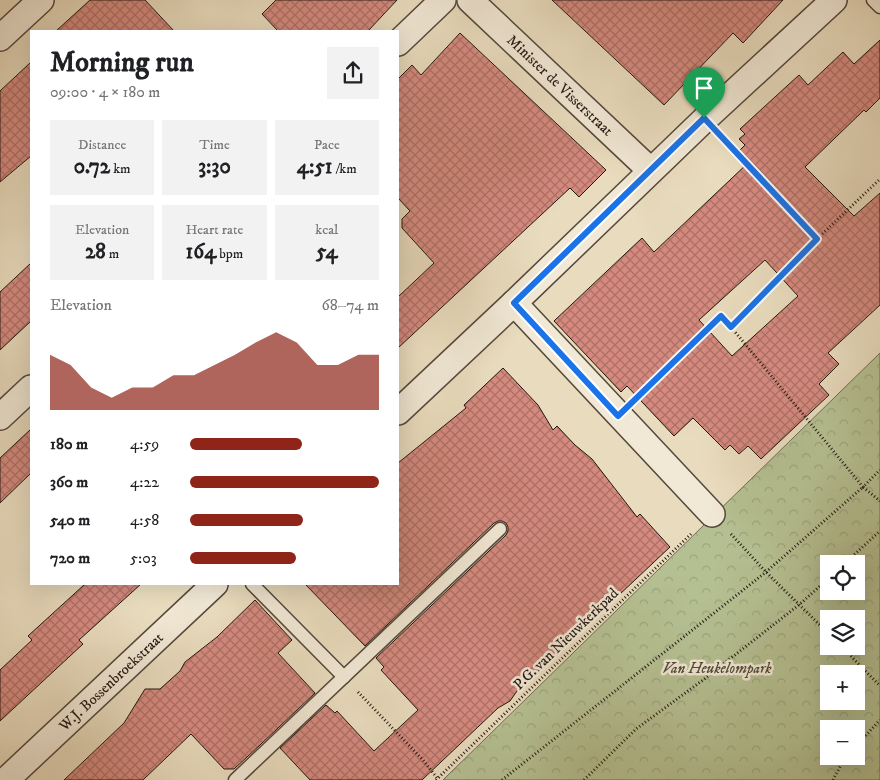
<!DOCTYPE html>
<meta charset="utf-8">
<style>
body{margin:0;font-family:"IM FELL DW Pica",serif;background:#f2f2f2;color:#202124;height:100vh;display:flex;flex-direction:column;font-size:19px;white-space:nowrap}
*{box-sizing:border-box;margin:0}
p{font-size:16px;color:#757577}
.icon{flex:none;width:28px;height:28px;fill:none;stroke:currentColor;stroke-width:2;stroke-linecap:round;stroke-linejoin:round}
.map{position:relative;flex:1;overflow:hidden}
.drawer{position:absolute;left:30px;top:30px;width:369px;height:555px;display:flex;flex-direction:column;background:#fff;border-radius:0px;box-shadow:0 5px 20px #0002}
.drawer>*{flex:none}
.tools{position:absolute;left:820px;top:555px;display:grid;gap:10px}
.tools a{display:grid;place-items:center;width:45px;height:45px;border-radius:0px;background:#fff;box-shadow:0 5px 20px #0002;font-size:25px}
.pin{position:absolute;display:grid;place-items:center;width:42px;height:42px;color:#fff;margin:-51px -21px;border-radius:50% 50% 50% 0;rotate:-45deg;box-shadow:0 0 5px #0007}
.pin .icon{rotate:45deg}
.round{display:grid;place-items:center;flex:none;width:52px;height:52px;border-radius:0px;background:#f2f2f2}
.head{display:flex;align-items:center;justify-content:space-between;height:85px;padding:0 20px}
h1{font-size:28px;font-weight:700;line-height:38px}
.figures{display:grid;grid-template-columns:repeat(3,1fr);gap:8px;height:85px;padding:5px 20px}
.figures div{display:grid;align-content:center;border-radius:0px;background:#f2f2f2;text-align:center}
.figures b{font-size:21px;font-weight:700}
.figures small{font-size:14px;font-weight:400}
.figures p{font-size:14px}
.chart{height:140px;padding:10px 20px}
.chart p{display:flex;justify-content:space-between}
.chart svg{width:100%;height:90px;margin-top:5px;fill:#8f2418;opacity:.7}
ul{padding:0 20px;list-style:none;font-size:16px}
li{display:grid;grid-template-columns:80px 60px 1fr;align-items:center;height:38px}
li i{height:12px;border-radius:6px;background:#8f2418}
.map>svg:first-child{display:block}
.park{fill:url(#park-crowns);stroke:#6c6c52;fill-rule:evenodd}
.building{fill:url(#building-cross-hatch);stroke:#231712;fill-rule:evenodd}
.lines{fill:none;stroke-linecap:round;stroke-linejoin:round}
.service-casing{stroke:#54483d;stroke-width:15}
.minor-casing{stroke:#54483d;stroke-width:28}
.path{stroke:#231712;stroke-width:3;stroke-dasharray:1 2.5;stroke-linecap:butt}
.service{stroke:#f1e8d5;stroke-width:12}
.minor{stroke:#f1e8d5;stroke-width:25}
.route-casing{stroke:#fff;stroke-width:10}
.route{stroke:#1a73e8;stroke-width:6}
.labels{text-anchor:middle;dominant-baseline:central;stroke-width:5;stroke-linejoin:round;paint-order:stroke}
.street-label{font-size:15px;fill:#231712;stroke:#f1e8d5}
.park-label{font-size:15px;font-style:italic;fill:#4f4a38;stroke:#f1e8d5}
</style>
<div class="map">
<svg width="880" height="780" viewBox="0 0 880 780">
<defs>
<pattern id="park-crowns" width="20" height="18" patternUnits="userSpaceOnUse" patternTransform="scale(1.25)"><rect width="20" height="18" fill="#b5c092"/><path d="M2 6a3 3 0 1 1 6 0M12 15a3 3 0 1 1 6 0" fill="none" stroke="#9ba47d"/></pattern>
<pattern id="building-cross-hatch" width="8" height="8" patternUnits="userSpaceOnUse" patternTransform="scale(1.25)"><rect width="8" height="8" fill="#d68a7f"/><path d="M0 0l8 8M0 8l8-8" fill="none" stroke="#ad7067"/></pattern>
</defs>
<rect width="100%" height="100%" fill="#e9dcbe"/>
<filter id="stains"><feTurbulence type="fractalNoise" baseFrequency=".004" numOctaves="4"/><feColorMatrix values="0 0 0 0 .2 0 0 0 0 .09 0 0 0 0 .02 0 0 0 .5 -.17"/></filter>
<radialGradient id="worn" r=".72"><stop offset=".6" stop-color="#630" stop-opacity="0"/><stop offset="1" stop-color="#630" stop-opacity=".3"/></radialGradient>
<path class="park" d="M880,353V780H443ZM829,564H856V591H829ZM829,619H856V646H829ZM829,674H856V701H829ZM829,729H856V756H829Z"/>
<g class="building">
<polygon points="90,0 145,0 174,31 56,31"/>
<polygon points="276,0 397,0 368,31 278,31 262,14"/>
<polygon points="552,0 783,0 743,43 733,33 664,105"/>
<polygon points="460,33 606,170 579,197 570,188 398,348 398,297 434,263 402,228 402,219 410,211 398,198 398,79 412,65 421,75"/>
<path d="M880,40V98L866,112L864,110L805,167L854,216L880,193V305L828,353L839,364L819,384L829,395L761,459L748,446L739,454L730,445L725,450L693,418L674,436L627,386L621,392L554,321L642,238L654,252L750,161L740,150L745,145L739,139L745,134L740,129L799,75L808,85L843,52L854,64ZM765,260L798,296L732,356L699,320Z"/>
<polygon points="31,62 31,156 0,182 0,91"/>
<polygon points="31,263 31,321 0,350 0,292"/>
<polygon points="503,368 538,405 553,430 557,426 575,445 592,459 637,517 640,514 670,547 517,691 510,701 498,708 422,780 310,780 280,748 326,705 335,713 337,711 374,751 418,710 381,670 384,667 376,658 506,535 508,531 508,527 506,523 502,521 498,521 494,523 365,646 305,584 398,584 398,463 466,408 464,405"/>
<polygon points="31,429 31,473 0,503 0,458"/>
<polygon points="85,584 141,584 79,640 83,644 0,721 0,670 32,640 28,636"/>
<polygon points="255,600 292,640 278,653 315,693 260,745 234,769 224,769 191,734 143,780 64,780 124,723 145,689 160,689 180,671 185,662 217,637"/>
</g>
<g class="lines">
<g class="service-casing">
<g id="service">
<polyline points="873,0 880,7"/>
<polyline points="252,584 344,677"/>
<polyline points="235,780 500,529"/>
</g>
</g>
<g class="minor-casing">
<g id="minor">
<path id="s1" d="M470,0L650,170"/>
<polyline points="0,38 41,0"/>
<polyline points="398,43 443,0"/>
<polyline points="514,303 712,514"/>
<polyline points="398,412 514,303 705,119 834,0"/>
<polyline points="0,417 31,388"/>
<path id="s2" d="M6,780L215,584"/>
</g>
</g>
<g class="path">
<polyline points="724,139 817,239"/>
<polyline points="731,327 863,487 880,470"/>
<polyline points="639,395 721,316 731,327 817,239 880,179"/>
<polyline points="731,534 766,572 829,634"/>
<polyline points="844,564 880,531"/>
<polyline points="841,646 880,686"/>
<polyline points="358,692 423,760 438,779"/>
<polyline points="856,746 880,720"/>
<polyline points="436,780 691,534"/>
<polyline points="502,780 766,572 863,487 880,501"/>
<polyline points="584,780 636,729 703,680 800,604 829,578"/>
<polyline points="833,780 842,763 848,756"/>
</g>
<use href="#service" class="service"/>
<use href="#minor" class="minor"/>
</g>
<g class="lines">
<g class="route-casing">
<polygon id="route" points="704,118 817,239 731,327 721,316 618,416 514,303"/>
</g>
<use href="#route" class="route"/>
</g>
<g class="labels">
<g class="street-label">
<text stroke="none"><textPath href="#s1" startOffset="124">Minister de Visserstraat</textPath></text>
<text transform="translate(566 639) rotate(-44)">P.G. van Nieuwkerkpad</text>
<text stroke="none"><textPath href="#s2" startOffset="144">W.J. Bossenbroekstraat</textPath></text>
</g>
<g class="park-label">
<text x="717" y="668">Van Heukelompark</text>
</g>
</g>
<rect width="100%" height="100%" filter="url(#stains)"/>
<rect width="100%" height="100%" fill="url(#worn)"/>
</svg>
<div class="tools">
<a><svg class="icon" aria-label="locate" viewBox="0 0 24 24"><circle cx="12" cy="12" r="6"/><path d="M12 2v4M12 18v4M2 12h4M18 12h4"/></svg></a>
<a><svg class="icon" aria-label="layers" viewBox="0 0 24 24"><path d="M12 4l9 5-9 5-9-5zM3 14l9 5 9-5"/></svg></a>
<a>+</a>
<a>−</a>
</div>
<div class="pin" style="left:704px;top:118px;background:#1e9e55"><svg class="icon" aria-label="arrive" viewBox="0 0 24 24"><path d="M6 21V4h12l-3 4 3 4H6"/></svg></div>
<section class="drawer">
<div class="head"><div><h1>Morning run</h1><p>09:00 · 4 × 180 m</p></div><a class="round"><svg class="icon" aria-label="share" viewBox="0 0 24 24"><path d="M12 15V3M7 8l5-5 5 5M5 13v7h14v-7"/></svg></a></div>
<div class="figures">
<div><p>Distance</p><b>0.72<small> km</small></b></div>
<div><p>Time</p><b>3:30</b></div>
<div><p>Pace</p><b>4:51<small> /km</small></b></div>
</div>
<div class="figures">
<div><p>Elevation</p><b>28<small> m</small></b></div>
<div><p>Heart rate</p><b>164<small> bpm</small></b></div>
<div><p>kcal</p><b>54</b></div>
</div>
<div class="chart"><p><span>Elevation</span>68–74 m</p>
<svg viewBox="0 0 160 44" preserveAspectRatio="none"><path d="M0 44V17L10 22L20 33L30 38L40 33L50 33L60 27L70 27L80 22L90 17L100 11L110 6L120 11L130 22L140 22L150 17L160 17V44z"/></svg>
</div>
<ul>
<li><b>180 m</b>4:59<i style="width:59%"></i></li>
<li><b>360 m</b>4:22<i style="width:100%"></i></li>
<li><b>540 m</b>4:58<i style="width:60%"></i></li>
<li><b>720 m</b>5:03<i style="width:56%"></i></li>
</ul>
</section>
</div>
